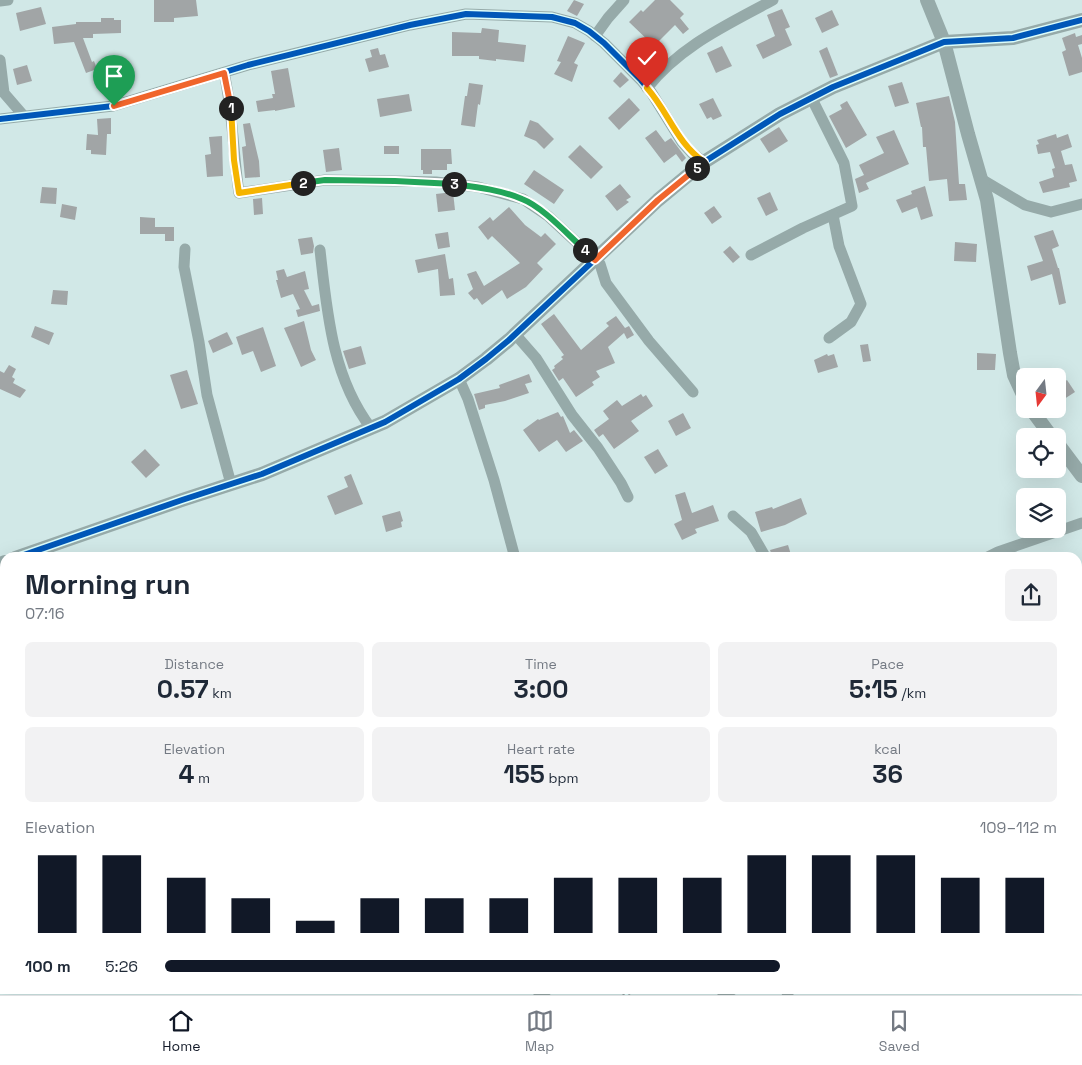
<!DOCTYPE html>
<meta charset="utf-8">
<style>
body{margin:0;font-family:"Space Grotesk",sans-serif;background:#f2f2f3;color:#1f2937;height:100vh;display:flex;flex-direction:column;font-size:19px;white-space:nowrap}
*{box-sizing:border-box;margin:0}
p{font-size:16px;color:#747a83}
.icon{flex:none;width:28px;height:28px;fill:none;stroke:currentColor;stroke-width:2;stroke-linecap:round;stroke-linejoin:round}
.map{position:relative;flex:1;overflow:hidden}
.drawer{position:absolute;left:0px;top:552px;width:1082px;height:442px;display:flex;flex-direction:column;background:#fff;border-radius:15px 15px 0 0;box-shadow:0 5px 20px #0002}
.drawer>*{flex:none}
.needle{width:32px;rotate:195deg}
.tools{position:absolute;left:1016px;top:368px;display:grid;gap:10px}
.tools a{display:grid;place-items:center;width:50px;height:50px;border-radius:8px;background:#fff;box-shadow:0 5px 20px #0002;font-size:25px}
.pin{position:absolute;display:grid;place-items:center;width:42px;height:42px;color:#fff;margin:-51px -21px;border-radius:50% 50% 50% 0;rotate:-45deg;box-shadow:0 0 5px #0007}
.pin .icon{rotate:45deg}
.km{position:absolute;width:25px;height:25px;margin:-12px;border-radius:50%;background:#222;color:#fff;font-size:14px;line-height:25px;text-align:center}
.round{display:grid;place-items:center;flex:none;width:52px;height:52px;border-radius:8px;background:#f2f2f3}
.summary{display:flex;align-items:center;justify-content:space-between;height:85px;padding:0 25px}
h1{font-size:28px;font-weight:800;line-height:38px}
.metrics{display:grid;grid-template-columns:repeat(3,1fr);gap:8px;height:85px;padding:5px 25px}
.metrics div{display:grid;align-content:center;border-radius:8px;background:#f2f2f3;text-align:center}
.metrics b{font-size:25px;font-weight:800}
.metrics small{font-size:14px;font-weight:400}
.metrics p{font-size:14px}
.chart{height:140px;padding:10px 25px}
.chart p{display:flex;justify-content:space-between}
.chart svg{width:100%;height:90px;margin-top:5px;stroke:#111827;stroke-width:6}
ul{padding:0 25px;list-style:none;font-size:16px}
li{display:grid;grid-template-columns:80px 60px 1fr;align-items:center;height:38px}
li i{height:12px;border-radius:6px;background:#111827}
.menu{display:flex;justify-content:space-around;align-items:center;height:70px;border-top:1px solid #e0e1e3;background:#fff;font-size:14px;color:#747a83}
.menu a{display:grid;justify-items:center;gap:2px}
.menu .active{color:#111827}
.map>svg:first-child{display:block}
.building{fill:#a1a5a6}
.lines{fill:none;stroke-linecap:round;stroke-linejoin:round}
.minor{stroke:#96aaa9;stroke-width:11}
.tertiary{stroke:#96aaa9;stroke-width:14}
.rail-casing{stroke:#96a7a6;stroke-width:5}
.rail{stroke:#dbfdfb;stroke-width:3;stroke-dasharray:9;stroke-linecap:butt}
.cycleway-casing{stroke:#dbfdfb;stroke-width:9}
.cycleway{stroke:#0057b8;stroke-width:6}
.split-1-casing{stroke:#fff;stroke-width:10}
.split-2-casing{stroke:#fff;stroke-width:10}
.split-3-casing{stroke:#fff;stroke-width:10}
.split-4-casing{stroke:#fff;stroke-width:10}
.split-5-casing{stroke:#fff;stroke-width:10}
.split-6-casing{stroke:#fff;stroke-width:10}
.split-1{stroke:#f0652b;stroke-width:6}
.split-2{stroke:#f5b400;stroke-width:6}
.split-3{stroke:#22a559;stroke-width:6}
.split-4{stroke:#22a559;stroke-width:6}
.split-5{stroke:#f0652b;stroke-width:6}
.split-6{stroke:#f5b400;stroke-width:6}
</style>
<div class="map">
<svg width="1082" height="995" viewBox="0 0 1082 995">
<rect width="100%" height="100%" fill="#d1e8e7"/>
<g class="building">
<polygon points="154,0 196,0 198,16 174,18 174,22 154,22"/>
<polygon points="574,0 584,4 577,16 567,11"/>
<polygon points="655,0 670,0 684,14 680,18 689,29 683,34 675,25 654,46 629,22 641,10 643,12"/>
<polygon points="41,7 46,24 20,31 16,13"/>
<polygon points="782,9 790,27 785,29 792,45 763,59 756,45 775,36 767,15"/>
<polygon points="832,10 839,25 822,33 815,18"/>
<polygon points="101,18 114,18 114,20 121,20 121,33 93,34 93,38 83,38 92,62 94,61 97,69 86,73 74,42 54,44 52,27 76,24 76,22 101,22"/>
<polygon points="482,28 499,30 498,42 526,45 524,62 496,59 496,61 479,59 479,56 452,56 452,32 481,33"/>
<polygon points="1075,33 1076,37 1082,35 1082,44 1078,45 1082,58 1082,72 1069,76 1062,52 1066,50 1062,38"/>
<polygon points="568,36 585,43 574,63 578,65 572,82 554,74 561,62 557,61"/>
<polygon points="722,46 732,66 716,73 707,53"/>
<polygon points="827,47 838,75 830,78 819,51"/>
<polygon points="378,48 380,55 385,54 389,67 369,72 365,59 372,57 370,50"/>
<polygon points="27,65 32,81 17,85 13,69"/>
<polygon points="288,68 295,107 275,111 275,110 258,112 256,101 273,98 272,94 275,94 271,71"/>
<polygon points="621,72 629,80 620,88 613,81"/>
<polygon points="902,82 909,103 895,107 888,86"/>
<polygon points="469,83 483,85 480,105 478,104 475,127 461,125 465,96 467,96"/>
<polygon points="409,94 412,111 380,117 377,99"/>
<polygon points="949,96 955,122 959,184 965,184 967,200 949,201 947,179 929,181 926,147 923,147 922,127 921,127 916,103"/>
<polygon points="629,98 640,110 619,130 608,118"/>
<polygon points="713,98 722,116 713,120 711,117 707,119 699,104"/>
<polygon points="847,101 867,135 846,148 829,116 842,109 840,105"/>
<polygon points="111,118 111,134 107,134 106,155 91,154 91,150 86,150 87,134 98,135 97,119"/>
<polygon points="530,120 538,123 554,139 544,149 536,141 524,136"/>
<polygon points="250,123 259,161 260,177 245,178 242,147 246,146 243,124"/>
<polygon points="779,127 788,141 769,153 760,139"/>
<polygon points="656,130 665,142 671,138 686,158 682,162 676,154 664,163 645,138"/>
<polygon points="894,130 909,164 866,183 869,189 859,193 855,179 864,175 859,165 884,153 876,137"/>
<polygon points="1056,134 1057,138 1068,134 1072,147 1061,151 1065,165 1072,164 1077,181 1069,183 1070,187 1043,193 1039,182 1054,177 1052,169 1055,168 1050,152 1038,154 1036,145 1039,144 1037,140"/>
<polygon points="222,136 223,176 207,177 205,155 211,154 209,137"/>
<polygon points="580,145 603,167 591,179 568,157"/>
<rect x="384" y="146" width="15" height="8"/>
<polygon points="339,148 342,170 326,172 323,150"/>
<polygon points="421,149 451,149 452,164 447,164 447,170 432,170 432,174 423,174 423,170 421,170"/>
<polygon points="534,170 564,190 554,204 524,184"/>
<polygon points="620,184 631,197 626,200 629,202 617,211 605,196"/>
<polygon points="925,186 933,216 921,220 917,207 902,213 896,200 912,194 911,191"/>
<polygon points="42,187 57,188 56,204 40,203"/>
<polygon points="453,192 455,210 438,212 436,194"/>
<polygon points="770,192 778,210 766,216 757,198"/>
<polygon points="262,198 263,214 254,215 253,199"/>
<polygon points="62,204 77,207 75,220 60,217"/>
<polygon points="714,206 722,217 712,224 704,213"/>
<polygon points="509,207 525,225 541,237 545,233 556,244 537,263 543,269 526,287 507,299 502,290 482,305 477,298 474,300 468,293 473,289 467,274 476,271 484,286 520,263 492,236 488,240 478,227 490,217 493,221"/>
<polygon points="140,217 155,218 155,227 174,227 174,241 165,241 165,234 140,234"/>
<polygon points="1053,230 1059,246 1052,249 1058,268 1059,268 1066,303 1059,305 1052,274 1031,281 1027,266 1043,261 1034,236"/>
<polygon points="448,232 450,247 438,249 435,234"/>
<polygon points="312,237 314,246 313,253 301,255 298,239"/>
<polygon points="955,242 977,244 976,262 954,261"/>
<polygon points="730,246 740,257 733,263 723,252"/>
<polygon points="445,254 449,279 453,278 455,295 440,296 438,269 418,273 415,260"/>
<polygon points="284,269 287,277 305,271 309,289 304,290 312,306 319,304 320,311 298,317 296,310 300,309 293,294 281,298 276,280 278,280 276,271"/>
<polygon points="53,290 68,291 67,305 51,304"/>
<polygon points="554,314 581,350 609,326 606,323 616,316 625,328 629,326 634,335 627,339 624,333 608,347 615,363 596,371 600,377 592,382 594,385 576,397 563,378 559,381 552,370 555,368 554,366 563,359 561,357 564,355 541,324"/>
<polygon points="304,321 311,350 316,360 301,367 284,328"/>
<polygon points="35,326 54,333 49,345 31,337"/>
<polygon points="263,327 276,366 261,372 253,351 242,355 236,337"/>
<polygon points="227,332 233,344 213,353 208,341"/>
<polygon points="868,344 871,361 863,362 860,345"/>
<polygon points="361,346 366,364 349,369 343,351"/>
<polygon points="977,353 996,354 995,370 977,370"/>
<polygon points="827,354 828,356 834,354 838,367 818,373 814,360"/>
<polygon points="9,365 16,369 12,377 15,379 13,383 26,390 20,398 0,389 0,371 4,373"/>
<polygon points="187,370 198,404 181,409 170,375"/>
<polygon points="529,374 532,382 525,384 529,393 505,401 485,405 485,408 479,410 474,394 500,388 499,385"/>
<polygon points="1067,380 1075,392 1058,403 1058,386"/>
<polygon points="641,394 643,397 646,395 653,406 631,421 639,431 614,449 603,434 599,437 594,430 609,419 603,411 617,400 622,406"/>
<polygon points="558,412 561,417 563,416 570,433 574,430 583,441 566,452 557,440 539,452 523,430 538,419 539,420"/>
<polygon points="683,413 691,428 676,436 668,421"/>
<polygon points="145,449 160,465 146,478 131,462"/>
<polygon points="658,449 668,466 655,474 644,457"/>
<polygon points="351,474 363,504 335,515 327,496 348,487 344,477"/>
<polygon points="685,492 692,513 713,505 719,521 695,529 697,533 682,540 674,524 682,520 675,495"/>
<polygon points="801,498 807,514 785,525 761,532 755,512 772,507 773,509"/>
<polygon points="400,511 403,521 401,522 402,527 386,532 382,516"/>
<polygon points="788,545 792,558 773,558 770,550"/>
</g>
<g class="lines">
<g class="minor">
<polyline points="0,1 8,0"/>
<polyline points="595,36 608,18 624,0"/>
<polyline points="0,60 4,93 23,115"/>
<path d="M224,73C233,112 233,153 239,193L325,180L395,181L436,182L478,187L523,199L548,216L600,264L606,283L649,341L693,392"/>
<path d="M647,88C680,46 727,25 773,0"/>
<polyline points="0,119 113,106 248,65 410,25 466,14 552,17 575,23 589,31 604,43 641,80 651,92 682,142 692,153 704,162"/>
<polyline points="981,179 1025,205 1051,212 1082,204"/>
<polyline points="185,249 184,267 199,342 207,395 231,484"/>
<path d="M320,250C327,312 332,377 371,428"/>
<polyline points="751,255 803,228 852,206 844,163 811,97"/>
<polyline points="515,334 536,358 572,415 598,448 621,483 628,497"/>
<polyline points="829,338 851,322 861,304 839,246 833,215"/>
<polyline points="459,379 468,399 494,480 515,558"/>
<polyline points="733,516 751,532 766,558"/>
<polyline points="986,558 998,552 1082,523"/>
<polyline points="1078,665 1082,662"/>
<polyline points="1078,746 1082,743"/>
<polyline points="0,832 5,834"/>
<polyline points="786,990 788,995"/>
<polyline points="539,995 547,990"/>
<polyline points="723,995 732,990"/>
</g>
<g class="tertiary">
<polyline points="927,0 944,42 968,134 987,200 1010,353 1014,375 1025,399"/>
<polyline points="1031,409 1051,436"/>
<polyline points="1058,444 1082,476"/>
<polyline points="15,558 182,500 262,474 385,422 459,379 486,359 509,340 658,200 704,162 780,114 833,87 944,42 1013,38 1082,20"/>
<polyline points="0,564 5,562"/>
</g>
<g class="rail-casing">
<g id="rail">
<polyline points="1078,713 1082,710"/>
<polyline points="625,995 632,990"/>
</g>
</g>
<use href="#rail" class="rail"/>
<g class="cycleway-casing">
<g id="cycleway">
<polyline points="0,119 113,106 248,65 410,25 466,14 552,17 575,23 589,31 604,43 641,80 651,92 682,142 692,153 704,162"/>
<polyline points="15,558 182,500 262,474 385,422 459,379 486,359 509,340 658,200 704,162 780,114 833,87 944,42 1013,38 1082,20"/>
</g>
</g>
<use href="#cycleway" class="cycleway"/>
</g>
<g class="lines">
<g class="split-1-casing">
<polyline id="split-1" points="114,106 224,73 231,108"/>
</g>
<g class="split-2-casing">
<polyline id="split-2" points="231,108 234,160 239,193 303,183"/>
</g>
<g class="split-3-casing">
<polyline id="split-3" points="303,183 325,180 395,181 454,184"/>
</g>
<g class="split-4-casing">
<path id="split-4" d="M454,184C476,187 501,190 522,199C543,207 568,235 585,250"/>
</g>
<g class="split-5-casing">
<polyline id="split-5" points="585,250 595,260 658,200 697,168"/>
</g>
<g class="split-6-casing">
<path id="split-6" d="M647,88C669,113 676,142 704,162L697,168"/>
</g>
<use href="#split-1" class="split-1"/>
<use href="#split-2" class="split-2"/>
<use href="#split-3" class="split-3"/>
<use href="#split-4" class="split-4"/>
<use href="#split-5" class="split-5"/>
<use href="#split-6" class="split-6"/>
</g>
</svg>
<div class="tools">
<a><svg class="needle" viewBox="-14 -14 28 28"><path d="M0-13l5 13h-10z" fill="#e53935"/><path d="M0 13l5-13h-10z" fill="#747a83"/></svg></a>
<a><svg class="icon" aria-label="locate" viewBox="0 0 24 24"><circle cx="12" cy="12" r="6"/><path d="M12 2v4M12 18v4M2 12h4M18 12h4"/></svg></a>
<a><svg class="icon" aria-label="layers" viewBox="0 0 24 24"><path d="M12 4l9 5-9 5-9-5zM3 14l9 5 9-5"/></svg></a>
</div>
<div class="pin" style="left:114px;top:106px;background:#1e9e55"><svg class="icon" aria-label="arrive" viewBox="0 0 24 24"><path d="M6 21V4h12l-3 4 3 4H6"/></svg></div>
<div class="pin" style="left:647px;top:88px;background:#d93025"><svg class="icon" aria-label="check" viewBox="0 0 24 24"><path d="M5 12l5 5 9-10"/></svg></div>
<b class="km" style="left:231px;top:108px">1</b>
<b class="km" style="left:303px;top:183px">2</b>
<b class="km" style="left:454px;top:184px">3</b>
<b class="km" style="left:585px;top:250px">4</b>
<b class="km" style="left:697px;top:168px">5</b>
<section class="drawer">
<div class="summary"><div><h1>Morning run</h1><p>07:16</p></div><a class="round"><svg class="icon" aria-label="share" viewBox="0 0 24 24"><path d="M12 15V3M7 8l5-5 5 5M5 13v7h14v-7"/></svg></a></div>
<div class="metrics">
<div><p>Distance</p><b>0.57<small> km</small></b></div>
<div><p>Time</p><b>3:00</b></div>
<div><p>Pace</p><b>5:15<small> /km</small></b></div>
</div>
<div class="metrics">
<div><p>Elevation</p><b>4<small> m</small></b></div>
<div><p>Heart rate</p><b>155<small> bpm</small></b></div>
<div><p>kcal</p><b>36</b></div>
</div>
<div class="chart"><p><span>Elevation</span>109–112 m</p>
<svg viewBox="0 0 160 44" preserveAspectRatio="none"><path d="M5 44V6M15 44V6M25 44V17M35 44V27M45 44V38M55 44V27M65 44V27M75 44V27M85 44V17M95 44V17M105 44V17M115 44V6M125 44V6M135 44V6M145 44V17M155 44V17"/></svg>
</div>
<ul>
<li><b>100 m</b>5:26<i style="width:69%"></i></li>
</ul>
</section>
</div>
<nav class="menu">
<a class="active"><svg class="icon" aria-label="home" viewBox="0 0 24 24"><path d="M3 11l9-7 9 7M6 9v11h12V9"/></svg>Home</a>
<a><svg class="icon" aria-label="map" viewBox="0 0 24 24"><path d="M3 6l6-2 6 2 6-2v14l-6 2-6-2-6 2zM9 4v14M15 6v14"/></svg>Map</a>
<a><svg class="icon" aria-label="saved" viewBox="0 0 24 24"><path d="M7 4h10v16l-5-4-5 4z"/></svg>Saved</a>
</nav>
